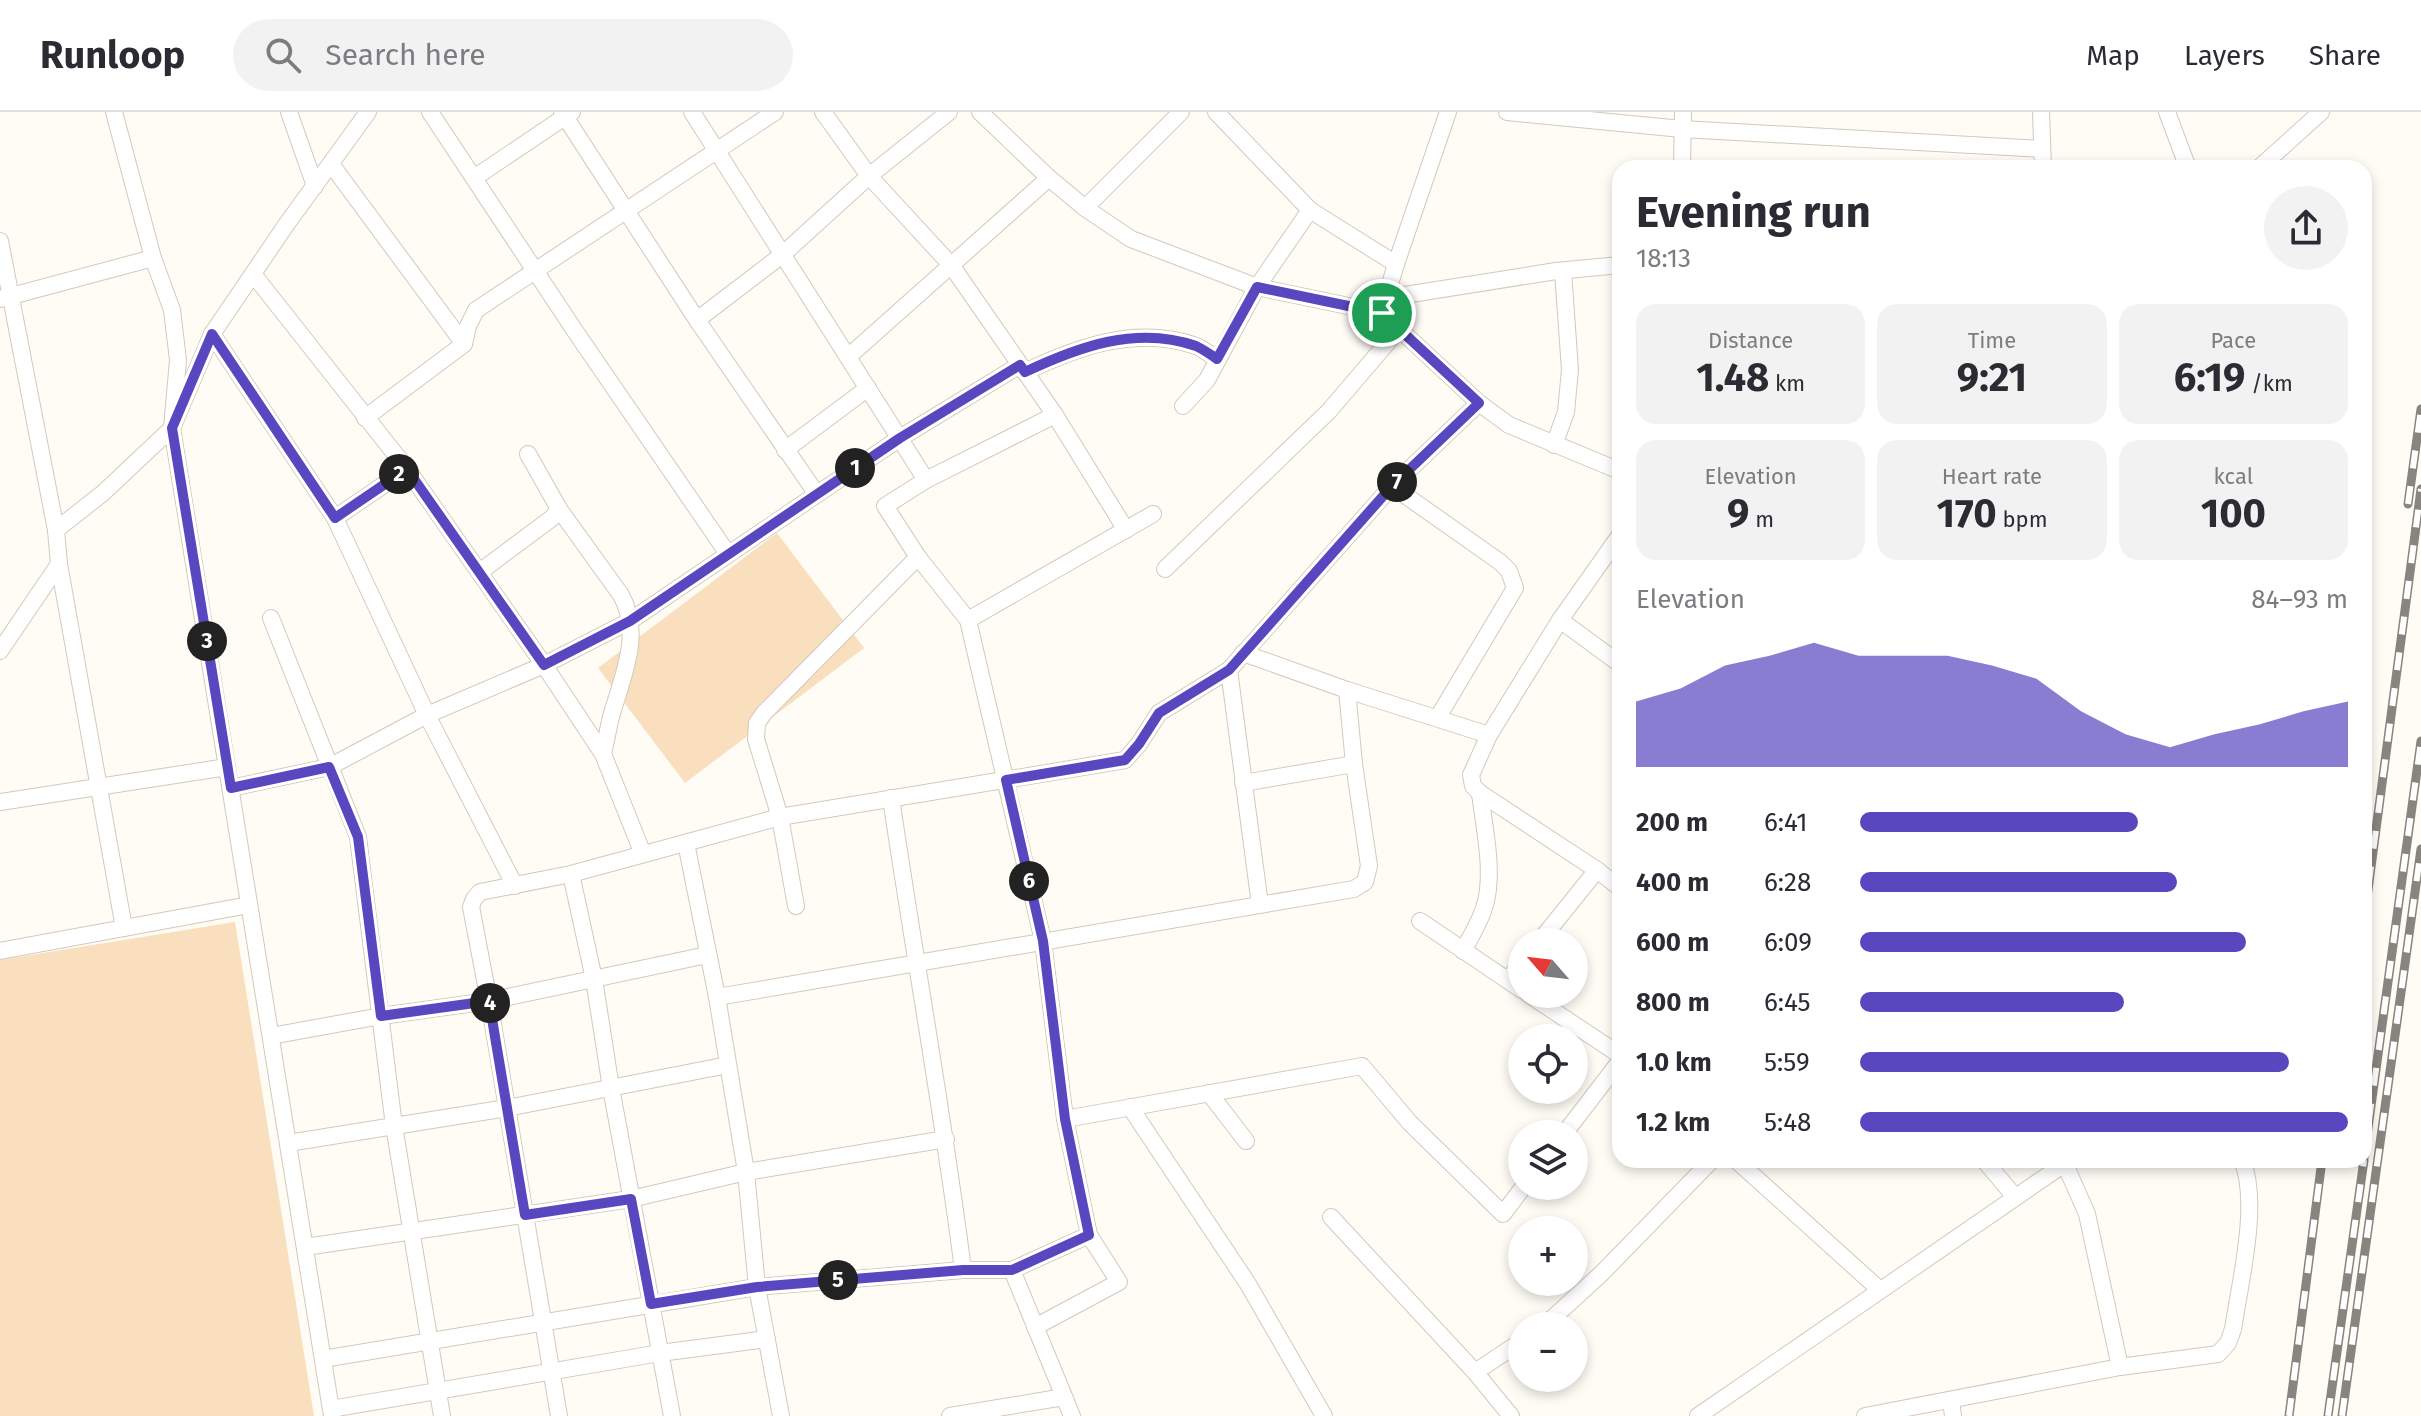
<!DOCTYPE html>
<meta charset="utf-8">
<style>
body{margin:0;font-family:"Fira Sans",sans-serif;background:#f2f2f3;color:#2b2b33;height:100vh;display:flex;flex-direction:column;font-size:30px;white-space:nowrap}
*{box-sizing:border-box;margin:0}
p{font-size:26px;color:#7c7c81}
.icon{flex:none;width:44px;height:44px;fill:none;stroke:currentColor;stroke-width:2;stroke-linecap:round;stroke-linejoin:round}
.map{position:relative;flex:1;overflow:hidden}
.side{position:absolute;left:1612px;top:48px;width:760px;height:1008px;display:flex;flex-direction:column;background:#fff;border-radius:24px;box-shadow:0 4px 12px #0003}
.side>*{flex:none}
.needle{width:52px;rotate:298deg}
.fabs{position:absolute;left:1508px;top:816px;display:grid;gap:16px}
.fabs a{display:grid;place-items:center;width:80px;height:80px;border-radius:50%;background:#fff;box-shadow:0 4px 12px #0003;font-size:40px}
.pin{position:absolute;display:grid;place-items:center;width:68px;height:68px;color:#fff;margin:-34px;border:4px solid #fff;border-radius:50%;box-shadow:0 2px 8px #0007}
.km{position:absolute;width:40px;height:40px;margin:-20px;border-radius:50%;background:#222;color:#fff;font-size:22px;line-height:40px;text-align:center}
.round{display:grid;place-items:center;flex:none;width:84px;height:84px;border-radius:42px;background:#f2f2f3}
.head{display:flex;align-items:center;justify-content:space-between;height:136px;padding:0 24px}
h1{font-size:44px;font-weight:700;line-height:60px}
.metrics{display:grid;grid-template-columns:repeat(3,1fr);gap:12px;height:136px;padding:8px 24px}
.metrics div{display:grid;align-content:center;border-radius:20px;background:#f2f2f3;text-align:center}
.metrics b{font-size:40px;font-weight:700}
.metrics small{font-size:22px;font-weight:400}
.metrics p{font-size:22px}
.chart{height:224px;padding:16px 24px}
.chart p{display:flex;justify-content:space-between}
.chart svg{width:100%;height:144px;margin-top:8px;fill:#5847bf;opacity:.7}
ul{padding:0 24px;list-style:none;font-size:26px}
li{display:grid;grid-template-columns:128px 96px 1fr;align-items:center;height:60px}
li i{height:20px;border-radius:10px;background:#5847bf}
header{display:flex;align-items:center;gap:48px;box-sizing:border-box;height:112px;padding:0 40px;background:#fff;border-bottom:2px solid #e1e1e2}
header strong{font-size:38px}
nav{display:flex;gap:44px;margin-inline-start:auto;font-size:28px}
.search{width:560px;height:72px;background:#f2f2f3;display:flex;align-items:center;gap:20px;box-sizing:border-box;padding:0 28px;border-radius:44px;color:#7c7c81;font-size:30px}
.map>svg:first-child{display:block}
.green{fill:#f9dfbe}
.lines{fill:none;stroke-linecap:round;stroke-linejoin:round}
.street-casing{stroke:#d3c9bc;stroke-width:18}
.street{stroke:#fff;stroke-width:16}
.rail-casing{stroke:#88847e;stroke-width:9}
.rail{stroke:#fff;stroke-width:6;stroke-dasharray:18;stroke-linecap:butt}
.route-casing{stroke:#fff;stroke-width:16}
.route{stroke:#5847bf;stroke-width:10}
</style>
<header>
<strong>Runloop</strong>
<div class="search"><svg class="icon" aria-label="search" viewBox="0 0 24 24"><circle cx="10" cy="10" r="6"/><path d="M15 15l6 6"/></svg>Search here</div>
<nav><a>Map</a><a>Layers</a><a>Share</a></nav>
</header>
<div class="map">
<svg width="2421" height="1304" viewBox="0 0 2421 1304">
<rect width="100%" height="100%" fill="#fffbf5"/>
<g class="green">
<polygon points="777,421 864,536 685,671 598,556"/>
<polygon points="235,810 314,1304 0,1304 0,848"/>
</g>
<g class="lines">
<g class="street-casing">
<g id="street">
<polyline points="114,0 153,146 172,198 178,248 172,316 332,1304"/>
<polyline points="289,0 315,74"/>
<polyline points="430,0 575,219 728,442"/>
<polyline points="562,0 697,208 816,381"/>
<polyline points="692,0 926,368"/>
<polyline points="823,0 869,64 951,153 1055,303 1126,418"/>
<polyline points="980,0 1049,66 1085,96 1131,127 1257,175 1382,201 1479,291 1509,313 1620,359"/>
<polyline points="1216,0 1310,98 1396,152"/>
<polyline points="1507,0 1682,17 2041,37"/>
<polyline points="2041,0 2043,56"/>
<polyline points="2167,0 2188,56"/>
<polyline points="331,52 464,232"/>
<polyline points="1682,56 1683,0"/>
<polyline points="2259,56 2321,0"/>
<polyline points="474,66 572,0"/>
<polyline points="1085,96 1181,0"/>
<polyline points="0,129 56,418 59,452 124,816"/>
<polyline points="253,162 407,357 544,553 603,642 643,742"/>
<polyline points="1386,186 1556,159 1620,153"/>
<polyline points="0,187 153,146"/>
<polyline points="1384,192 1396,152 1448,0"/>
<polyline points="697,208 782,143 869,64 949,0"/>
<polyline points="212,222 335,406 427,603 515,774"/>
<polyline points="848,245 1049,66"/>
<path d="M1025,260C1077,235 1137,213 1196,234C1203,237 1211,243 1217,247"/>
<polyline points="1183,294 1207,268 1257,175 1310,98"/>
<polyline points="365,306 464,232 468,214 476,198 775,0"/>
<polyline points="1554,333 1566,300 1570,258 1563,159"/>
<polyline points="785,338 868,276"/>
<path d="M528,342L559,397L621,483C643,523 622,565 611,605C608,617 606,630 603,642"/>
<polyline points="1392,374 1500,450 1509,459 1515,476 1438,605"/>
<polyline points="335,406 407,357"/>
<polyline points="56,418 103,381 172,316 212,222 286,113 368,0"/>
<polyline points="1620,423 1560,508 1489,623 1471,663 1473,674 1480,681 1597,758 1620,776"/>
<polyline points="1165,457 1329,299 1399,217"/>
<polyline points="481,459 552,406 559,397"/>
<polyline points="271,506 358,725 394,1014 442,1304"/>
<polyline points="968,508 1153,402"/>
<polyline points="1560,508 1620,552"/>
<polyline points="0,539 59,452"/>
<polyline points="1243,541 1347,578 1489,623"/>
<polyline points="1229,558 1260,793"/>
<polyline points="1243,671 1354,652"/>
<polyline points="231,676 329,655 427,603 544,553 630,509 900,326 1020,253"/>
<path d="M891,686C914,843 943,1000 963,1158"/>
<polyline points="0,690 227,655"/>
<polyline points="686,731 717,885 746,1060 757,1175 781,1304"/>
<polyline points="571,762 594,867 611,976 672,1304"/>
<polyline points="796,794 780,705 756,627 757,611 764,601 918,445"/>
<polyline points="1420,809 1522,878"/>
<polyline points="1539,830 1597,758"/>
<polyline points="0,839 249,793"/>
<path d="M1463,839C1470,826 1478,813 1483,799C1496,766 1484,716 1480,681"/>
<polyline points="1508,868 1522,850"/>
<polyline points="1528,882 1620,943"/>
<polyline points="717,885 1354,777 1365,770 1369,754 1354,652 1347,578"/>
<polyline points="271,924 381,904 489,889 707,843"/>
<polyline points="1209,981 1246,1029"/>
<polyline points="1130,995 1248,1172 1324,1304"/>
<polyline points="1065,1007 1362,954 1410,1011 1503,1102 1524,1074"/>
<polyline points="1564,1022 1620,949"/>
<polyline points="288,1031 507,996 728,953"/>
<polyline points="1736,1048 1880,1178"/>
<polyline points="1984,1048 2015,1085"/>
<polyline points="2065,1052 2087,1102 2120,1255"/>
<polyline points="1331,1105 1475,1260 1511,1304"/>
<polyline points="305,1135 631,1087 746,1060 946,1027"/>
<polyline points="1012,1158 1072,1304"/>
<polyline points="1544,1214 1602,1161 1712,1048"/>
<polyline points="1035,1215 1119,1170 1089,1123 1065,1007 1043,829 968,508 918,445 885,394 926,368 1055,303"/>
<polyline points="323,1247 757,1175 963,1158 1012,1158 1089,1123"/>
<polyline points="1475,1260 1522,1229"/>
<polyline points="1951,1288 1953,1304"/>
<polyline points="331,1297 660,1241 767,1227"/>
<polyline points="559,1304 489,889 471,795 474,787 480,780 571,762 780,705 1125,648 1139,632 1159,601 1229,558 1392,374 1479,291"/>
<polyline points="950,1304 1064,1285"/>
<polyline points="1698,1304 2070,1048"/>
<path d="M1865,1304L2120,1255L2218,1242L2228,1231L2233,1217C2240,1170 2260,1091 2242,1048"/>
</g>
</g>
<use href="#street" class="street"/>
<g class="rail-casing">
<g id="rail">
<polyline points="2408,392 2421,297"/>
<polyline points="2364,808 2421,377"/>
<polyline points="2364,1045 2421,629"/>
<polyline points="2289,1304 2322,1048"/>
<polyline points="2328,1304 2364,1048"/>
<polyline points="2342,1304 2421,737"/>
</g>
</g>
<use href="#rail" class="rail"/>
</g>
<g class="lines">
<g class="route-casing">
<path id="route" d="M1257,175L1382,201L1479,291L1392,374L1229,558L1159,601L1139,632L1125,648L1006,668L1043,829L1065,1007L1089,1123L1012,1158H963L757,1175L651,1192L631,1087L525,1103L489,889L381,904L358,725L329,655L231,676L172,316L212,222L335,406L407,357L544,553L630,509L900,326L1020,253L1025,260C1078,235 1137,213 1196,234C1203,237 1211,243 1217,247Z"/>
</g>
<use href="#route" class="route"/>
</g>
</svg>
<div class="fabs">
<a><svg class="needle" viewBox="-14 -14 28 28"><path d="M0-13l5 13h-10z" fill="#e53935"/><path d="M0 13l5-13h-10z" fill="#7c7c81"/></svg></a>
<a><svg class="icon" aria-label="locate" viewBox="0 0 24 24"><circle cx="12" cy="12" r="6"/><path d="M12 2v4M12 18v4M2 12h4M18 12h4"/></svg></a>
<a><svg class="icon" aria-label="layers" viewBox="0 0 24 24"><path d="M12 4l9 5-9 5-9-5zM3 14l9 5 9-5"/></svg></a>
<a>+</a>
<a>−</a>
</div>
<div class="pin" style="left:1382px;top:201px;background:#1e9e55"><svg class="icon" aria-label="arrive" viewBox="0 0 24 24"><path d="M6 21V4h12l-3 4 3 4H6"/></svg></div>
<b class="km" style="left:855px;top:356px">1</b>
<b class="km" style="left:399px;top:362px">2</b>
<b class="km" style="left:207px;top:529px">3</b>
<b class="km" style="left:490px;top:891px">4</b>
<b class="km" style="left:838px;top:1168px">5</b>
<b class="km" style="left:1029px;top:769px">6</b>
<b class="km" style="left:1397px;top:370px">7</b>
<section class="side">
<div class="head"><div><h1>Evening run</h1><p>18:13</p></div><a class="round"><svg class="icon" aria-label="share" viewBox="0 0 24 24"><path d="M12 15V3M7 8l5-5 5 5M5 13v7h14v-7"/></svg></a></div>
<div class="metrics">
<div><p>Distance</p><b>1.48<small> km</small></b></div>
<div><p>Time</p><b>9:21</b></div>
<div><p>Pace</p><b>6:19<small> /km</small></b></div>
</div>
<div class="metrics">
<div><p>Elevation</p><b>9<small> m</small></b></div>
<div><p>Heart rate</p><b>170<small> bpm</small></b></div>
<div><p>kcal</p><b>100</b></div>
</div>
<div class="chart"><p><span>Elevation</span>84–93 m</p>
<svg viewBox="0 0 160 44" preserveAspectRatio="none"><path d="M0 44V24L10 20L20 13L30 10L40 6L50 10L60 10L70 10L80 13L90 17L100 27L110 34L120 38L130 34L140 31L150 27L160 24V44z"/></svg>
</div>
<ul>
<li><b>200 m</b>6:41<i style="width:57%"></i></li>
<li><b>400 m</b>6:28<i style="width:65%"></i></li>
<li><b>600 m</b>6:09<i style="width:79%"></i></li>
<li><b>800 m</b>6:45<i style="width:54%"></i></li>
<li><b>1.0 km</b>5:59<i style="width:88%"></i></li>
<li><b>1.2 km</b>5:48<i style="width:100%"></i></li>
</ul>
</section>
</div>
